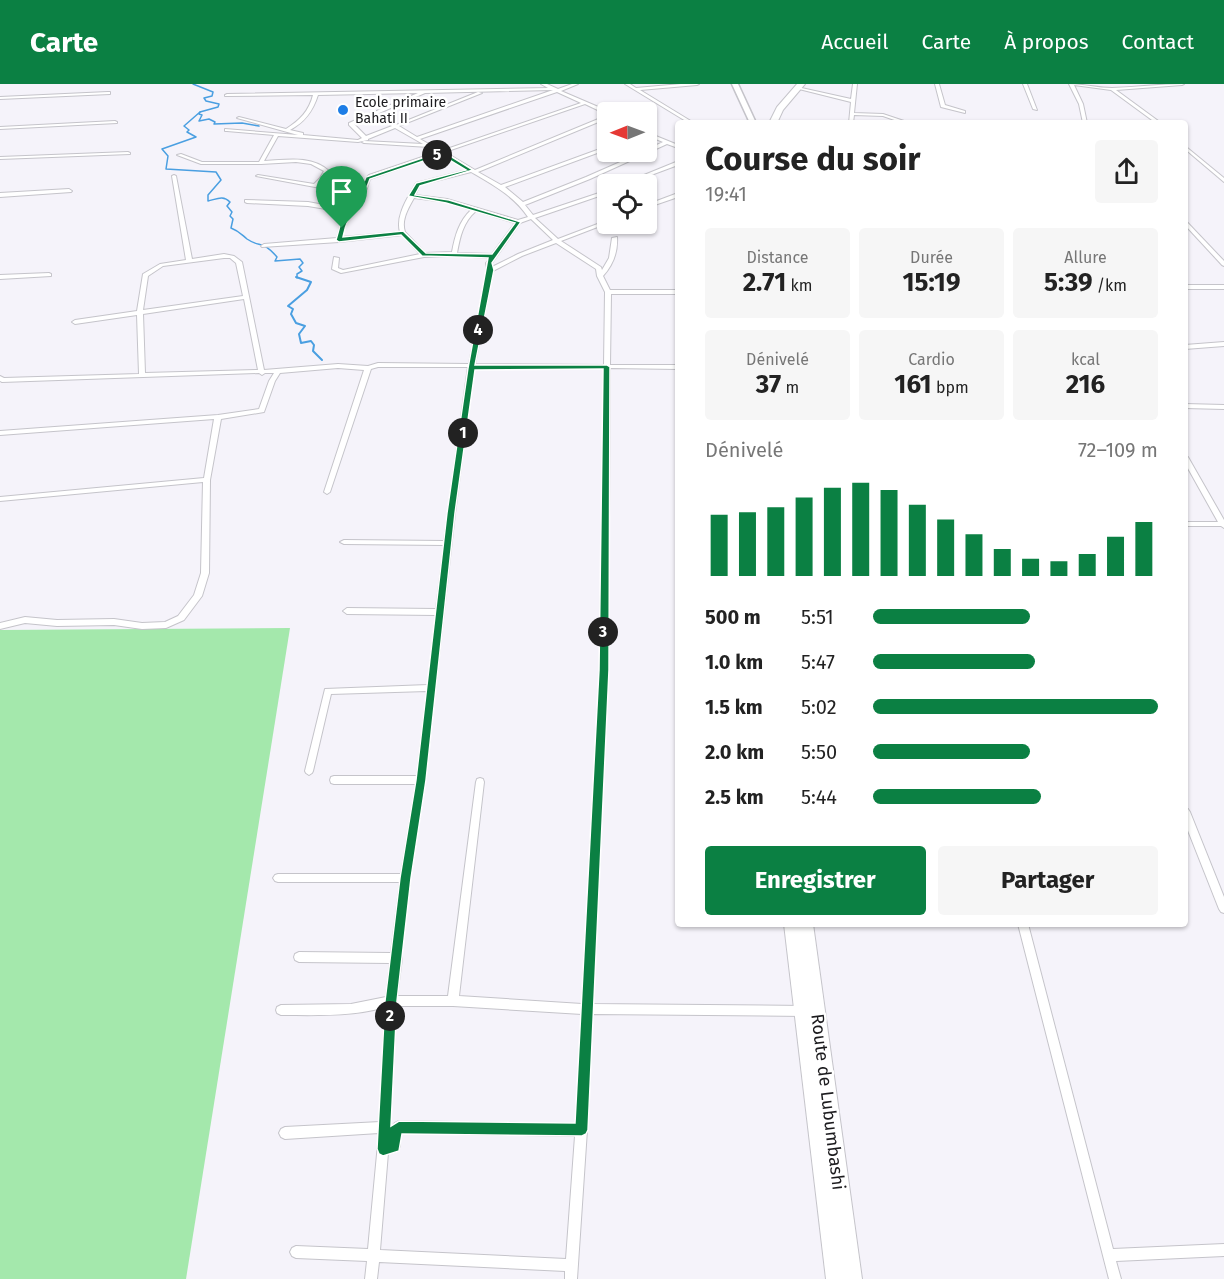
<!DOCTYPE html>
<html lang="fr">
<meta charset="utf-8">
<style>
body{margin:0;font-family:"Fira Sans",sans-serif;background:#f6f6f6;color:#222;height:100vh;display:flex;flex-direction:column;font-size:22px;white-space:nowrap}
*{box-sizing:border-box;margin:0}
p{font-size:20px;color:#767676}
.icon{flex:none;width:33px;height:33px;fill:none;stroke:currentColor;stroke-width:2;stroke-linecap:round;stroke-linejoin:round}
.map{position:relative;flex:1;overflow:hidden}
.sheet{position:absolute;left:675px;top:36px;width:513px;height:807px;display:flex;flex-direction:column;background:#fff;border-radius:6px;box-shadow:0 2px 4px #0004}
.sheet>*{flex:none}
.needle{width:39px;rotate:269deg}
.buttons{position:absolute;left:597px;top:18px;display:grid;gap:12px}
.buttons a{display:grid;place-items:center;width:60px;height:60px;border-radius:6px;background:#fff;box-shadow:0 2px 4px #0004;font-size:30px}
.pin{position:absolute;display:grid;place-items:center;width:51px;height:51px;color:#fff;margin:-62px -26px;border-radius:50% 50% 50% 0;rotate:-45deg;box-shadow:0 0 6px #0007}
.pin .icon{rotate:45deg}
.km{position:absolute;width:30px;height:30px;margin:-15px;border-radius:50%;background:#222;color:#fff;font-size:16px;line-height:30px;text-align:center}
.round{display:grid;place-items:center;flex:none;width:63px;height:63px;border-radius:6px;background:#f6f6f6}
.head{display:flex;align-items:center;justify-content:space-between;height:102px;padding:0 30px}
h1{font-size:33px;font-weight:700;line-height:45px}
.figures{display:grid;grid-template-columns:repeat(3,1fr);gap:9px;height:102px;padding:6px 30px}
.figures div{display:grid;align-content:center;border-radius:6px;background:#f6f6f6;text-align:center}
.figures b{font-size:26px;font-weight:700}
.figures small{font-size:16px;font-weight:400}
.figures p{font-size:16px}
.chart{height:168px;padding:12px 30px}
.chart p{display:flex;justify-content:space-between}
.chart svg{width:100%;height:108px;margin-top:6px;stroke:#0b8043;stroke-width:6}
.primary-button{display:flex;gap:12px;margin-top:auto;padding:12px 30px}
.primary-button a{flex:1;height:69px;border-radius:6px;background:#0b8043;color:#fff;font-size:24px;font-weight:700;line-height:69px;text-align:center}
.primary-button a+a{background:#f6f6f6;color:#222}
ul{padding:0 30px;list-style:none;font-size:20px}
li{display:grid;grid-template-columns:96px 72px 1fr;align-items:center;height:45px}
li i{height:15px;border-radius:8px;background:#0b8043}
header{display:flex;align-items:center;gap:36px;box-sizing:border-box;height:84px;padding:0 30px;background:#0b8043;color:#fff}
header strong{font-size:28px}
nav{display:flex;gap:33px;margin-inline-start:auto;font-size:21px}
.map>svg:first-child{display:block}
.green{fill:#a4e8ac}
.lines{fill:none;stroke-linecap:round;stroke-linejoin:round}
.stream-far1{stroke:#4a9fe1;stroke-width:1.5}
.stream{stroke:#4a9fe1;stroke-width:2}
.minor-casing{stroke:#c5c4ca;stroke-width:2}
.tertiary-casing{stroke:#c5c4ca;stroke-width:3}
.trunk-casing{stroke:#c5c4ca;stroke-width:2}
.minor{fill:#fff;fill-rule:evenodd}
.tertiary{fill:#fff;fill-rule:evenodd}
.trunk{fill:#fff;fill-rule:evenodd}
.route{fill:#0b8043;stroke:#fff;stroke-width:1.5;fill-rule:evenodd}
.poi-dot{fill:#1e7de6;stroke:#fff;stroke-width:2}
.labels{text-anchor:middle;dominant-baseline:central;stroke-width:5;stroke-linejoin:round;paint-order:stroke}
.far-poi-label{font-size:14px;fill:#1c1b1e;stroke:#fff;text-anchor:start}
.near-street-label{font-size:18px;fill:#1c1b1e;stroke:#fff}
</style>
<header>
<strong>Carte</strong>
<nav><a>Accueil</a><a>Carte</a><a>À propos</a><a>Contact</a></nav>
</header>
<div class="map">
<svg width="1224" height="1195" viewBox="0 0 1224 1195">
<rect width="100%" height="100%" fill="#f5f3fa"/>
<polygon class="green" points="290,544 186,1195 0,1195 0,546"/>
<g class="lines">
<g class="stream-far1">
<polyline points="193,0 213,8 212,12 204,14 206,17 219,20 218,23 200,28 199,30 202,31 199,37 209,35 215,38 214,40 242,39 259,42"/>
<path d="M200,28L184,42L189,46L187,48L196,53L162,65L168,72L166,85L216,88L221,96L208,111V117C217,115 223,111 230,118L227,122L232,128L230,132L233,135L231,144C239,147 241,150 247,155C260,164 263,156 277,173L275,177L300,175L303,179L299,183L302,187L297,190V194"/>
</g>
<polyline class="stream" points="296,193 311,198 307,206 288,222 293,225 291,230 296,239 305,242 299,250 301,259 311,257 314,261 313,267 322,276"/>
<g class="minor-casing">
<g id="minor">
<path d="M541,0H547L558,5L572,0H578L561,7L610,28L606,30L585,20L445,68L475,86L608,31V34L478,88L501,101L608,62V65L505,103L523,118L586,93L643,68H646V66L663,58L646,51V48L678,61V64L667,60L590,95L525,121L533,131L608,106V109L535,134L558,155L608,136V139L561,157L601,183L602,186L609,174L612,154L617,153C618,168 613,181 603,192L610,206H678V210H611L610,281H678V285L610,284L608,586L592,920L805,922L809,924L810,927L809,930L805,932L592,930L587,1046L577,1195H565V1187L379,1178L377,1195H365L367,1177L296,1174L292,1172L290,1168L292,1164L296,1162L368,1165L379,1049L285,1055L281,1053L279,1049L281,1045L285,1043L380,1038L385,923C352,933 316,931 281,931L277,929L276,926L277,923L281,921L351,920L386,913L390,879L299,878L295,876L294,873L295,870L299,868L391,869L400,798H278L275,797L273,794L275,791L278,790H401L416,700H334L331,699L330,696L331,693L334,692H417L427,607L331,610L313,687L312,689L309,691L306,689L305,687L325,605L428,601L436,531L347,530L343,527L347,524L436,525L444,461L344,460L340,458L344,456L444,457L468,283H378L371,285L330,408L327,410L324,408L364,286L338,284L280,289L275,297L264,328L221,335L210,396L209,489L202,512L184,536L166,544L142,545L114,541L57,542L25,539L0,545V539L25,533L57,536L114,535L142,539L165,538L178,532L194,511L201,489L203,398L0,417V413L204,394L214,335L0,351V347L218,331L259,325L269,297L274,289H265L262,291L259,289L2,298L0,297V292L4,294L139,290L137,231L75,240L72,238L75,236L137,227L143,190L160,180L186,176L172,92L174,91L176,92L192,175L224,170L234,172L242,178L264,286L338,280L368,282L378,279L469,280L487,186L486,179L490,174L454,172L424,173L341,189L332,185L334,173L339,174L338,184L343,186L420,170L402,151L339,158L262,163L261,162L264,160L337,154L344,128L308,122L247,119L245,118V116L308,118L346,125L358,111L256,92L258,91L314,100L320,94L324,87L311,80L296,78L261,80H201L177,71L181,70L202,78H259L274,51L227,47H225V45L298,51L237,34L239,33L286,45C300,36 309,27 313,11L225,12V11L227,10L548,4ZM553,6L417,53L399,42L482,9L478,8L396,41L377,30L425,9ZM557,8L581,19L441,67L420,55ZM418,9L349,39V41L362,54L358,56L303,51V49L290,46C305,38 313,27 318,11ZM374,31L392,42L366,52L354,40ZM395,44L423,60L364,57L362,58L364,59L429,63L437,68L369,91L366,94L360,108L318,101L324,96L329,87C311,71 287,76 264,77L278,52L358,58L368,56V55ZM440,70L467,86L416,99C409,112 395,131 400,148L342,153L349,127L365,110L370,95ZM471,88C492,100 514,112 528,133L518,136L447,115L415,111L420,101ZM414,114L446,118L471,126C459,137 455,152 452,168L425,169L405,148C401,136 408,125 414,114ZM476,127L515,139L492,170L457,169C460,153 463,138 476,127ZM531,135L553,156L518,170L492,183V179L520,139ZM556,159L596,185L597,192L605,208L604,281L475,280L493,187L522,172ZM224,174H230L236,179L243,212L143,226L148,192L163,182ZM244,215L258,286L145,289L143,230ZM474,283L604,284L600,586L582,920L459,912L484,698L483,695L480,694L477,695L476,698L448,912H397L402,874L401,872L410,794L425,696L455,429ZM396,922H453L582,930L576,1040L399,1037L395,1039L390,1044ZM400,1049L575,1052L566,1175L380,1166L388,1069L398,1066L400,1062Z"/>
<polygon points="625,0 630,0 636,4 681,0 699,0 697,1 640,6 694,39 689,39"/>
<polygon points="853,0 857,0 854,29 883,30 910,39 903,39 883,32 854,31 853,39 849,39 851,18 795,4 797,3 851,15"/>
<polygon points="935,0 939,0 945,21 965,27 965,29 941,23"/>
<polygon points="1023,0 1027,0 1037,26 1033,25"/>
<path d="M1069,0C1083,0 1098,4 1112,4C1136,3 1160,0 1184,0L1182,1L1116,6L1161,39H1156L1111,6L1074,1L1083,20L1087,39H1083L1079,20Z"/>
<polygon points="108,8 110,8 110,10 0,15 0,13"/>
<polygon points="115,37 117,38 117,39 0,45 0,43"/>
<polygon points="1185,62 1224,94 1224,98 1185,65"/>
<polygon points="128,68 130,69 130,70 0,75 0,73"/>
<polygon points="676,78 678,78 678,81 627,100 622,100"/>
<polygon points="69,105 72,107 71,108 0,113 0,109"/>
<polygon points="678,109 678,113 646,124 646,121"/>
<polygon points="1185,136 1224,177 1224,182 1222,181 1185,141"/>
<polygon points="49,189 51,190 51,192 0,195 0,191"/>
<rect x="1185" y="201" width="39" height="4"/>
<polygon points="1224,258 1224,262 1185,265 1185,261"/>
<polygon points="1185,320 1224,321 1224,325 1185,324"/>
<polygon points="1185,371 1188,373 1224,436 1224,444 1221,442 1185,442 1185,438 1218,438 1185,379"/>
<polygon points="1185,724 1188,725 1190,728 1224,813 1224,829 1221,828 1219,825 1185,739"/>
<polygon points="1018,840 1028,840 1113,1165 1224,1160 1224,1172 1116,1177 1121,1195 1109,1195"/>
</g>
</g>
<g class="tertiary-casing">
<polygon id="tertiary" points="732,0 738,0 756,39 750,39"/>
</g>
<g class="trunk-casing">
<g id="trunk">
<polygon points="797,0 805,0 783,26 777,39 769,39 777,23"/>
<polygon points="784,840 813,840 862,1195 826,1195"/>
</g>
</g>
<use href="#minor" class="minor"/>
<use href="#tertiary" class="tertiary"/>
<use href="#trunk" class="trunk"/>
</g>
<path class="route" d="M440,68H444L473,86L420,102L415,111L449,116L521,138L492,179L494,186L475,281H607L610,283L609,586L588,1046L586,1050L582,1052L402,1050L399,1067L383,1072L379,1070L377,1065L385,917L400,794L416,696L447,429L468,284L488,174L422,172L401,151L339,158L336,156L344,127L359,110L366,93ZM441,71L466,86L416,99L408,112L446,119L515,139L492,170L426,169L403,147L343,153C348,126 362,119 370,95ZM603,285L599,586L575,1039L399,1037L391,1042L397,917L411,794L426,696L455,429L475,286Z"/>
<circle class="poi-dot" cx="343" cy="26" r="6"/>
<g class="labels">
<g class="far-poi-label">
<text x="355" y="18">Ecole primaire<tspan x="355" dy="16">Bahati II</tspan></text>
</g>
<g class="near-street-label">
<text transform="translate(828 1018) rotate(83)">Route de Lubumbashi</text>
</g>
</g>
</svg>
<div class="buttons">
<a><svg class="needle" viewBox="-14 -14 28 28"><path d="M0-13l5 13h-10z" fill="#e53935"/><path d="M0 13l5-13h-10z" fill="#767676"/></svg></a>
<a><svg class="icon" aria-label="locate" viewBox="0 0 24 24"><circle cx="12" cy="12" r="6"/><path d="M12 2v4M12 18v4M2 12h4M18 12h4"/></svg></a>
</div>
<div class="pin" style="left:342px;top:144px;background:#1e9e55"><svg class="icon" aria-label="arrive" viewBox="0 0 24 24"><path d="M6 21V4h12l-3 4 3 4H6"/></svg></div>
<b class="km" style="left:463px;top:349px">1</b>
<b class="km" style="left:390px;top:932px">2</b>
<b class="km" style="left:603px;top:548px">3</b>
<b class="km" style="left:478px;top:246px">4</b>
<b class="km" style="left:437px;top:71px">5</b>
<section class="sheet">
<div class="head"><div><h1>Course du soir</h1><p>19:41</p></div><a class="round"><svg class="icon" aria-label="share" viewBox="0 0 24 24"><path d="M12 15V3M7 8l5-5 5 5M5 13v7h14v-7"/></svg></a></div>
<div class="figures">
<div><p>Distance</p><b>2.71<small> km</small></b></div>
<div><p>Durée</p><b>15:19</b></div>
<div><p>Allure</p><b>5:39<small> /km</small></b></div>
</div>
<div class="figures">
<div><p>Dénivelé</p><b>37<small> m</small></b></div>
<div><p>Cardio</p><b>161<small> bpm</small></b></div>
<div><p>kcal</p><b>216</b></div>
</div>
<div class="chart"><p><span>Dénivelé</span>72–109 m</p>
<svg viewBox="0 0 160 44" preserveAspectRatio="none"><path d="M5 44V19M15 44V18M25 44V16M35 44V12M45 44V8M55 44V6M65 44V9M75 44V15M85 44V21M95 44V27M105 44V33M115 44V37M125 44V38M135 44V35M145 44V28M155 44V22"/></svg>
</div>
<ul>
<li><b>500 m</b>5:51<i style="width:55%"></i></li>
<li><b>1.0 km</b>5:47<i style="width:57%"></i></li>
<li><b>1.5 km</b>5:02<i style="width:100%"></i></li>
<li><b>2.0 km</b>5:50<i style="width:55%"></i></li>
<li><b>2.5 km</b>5:44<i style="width:59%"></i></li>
</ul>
<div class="primary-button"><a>Enregistrer</a><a>Partager</a></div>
</section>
</div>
